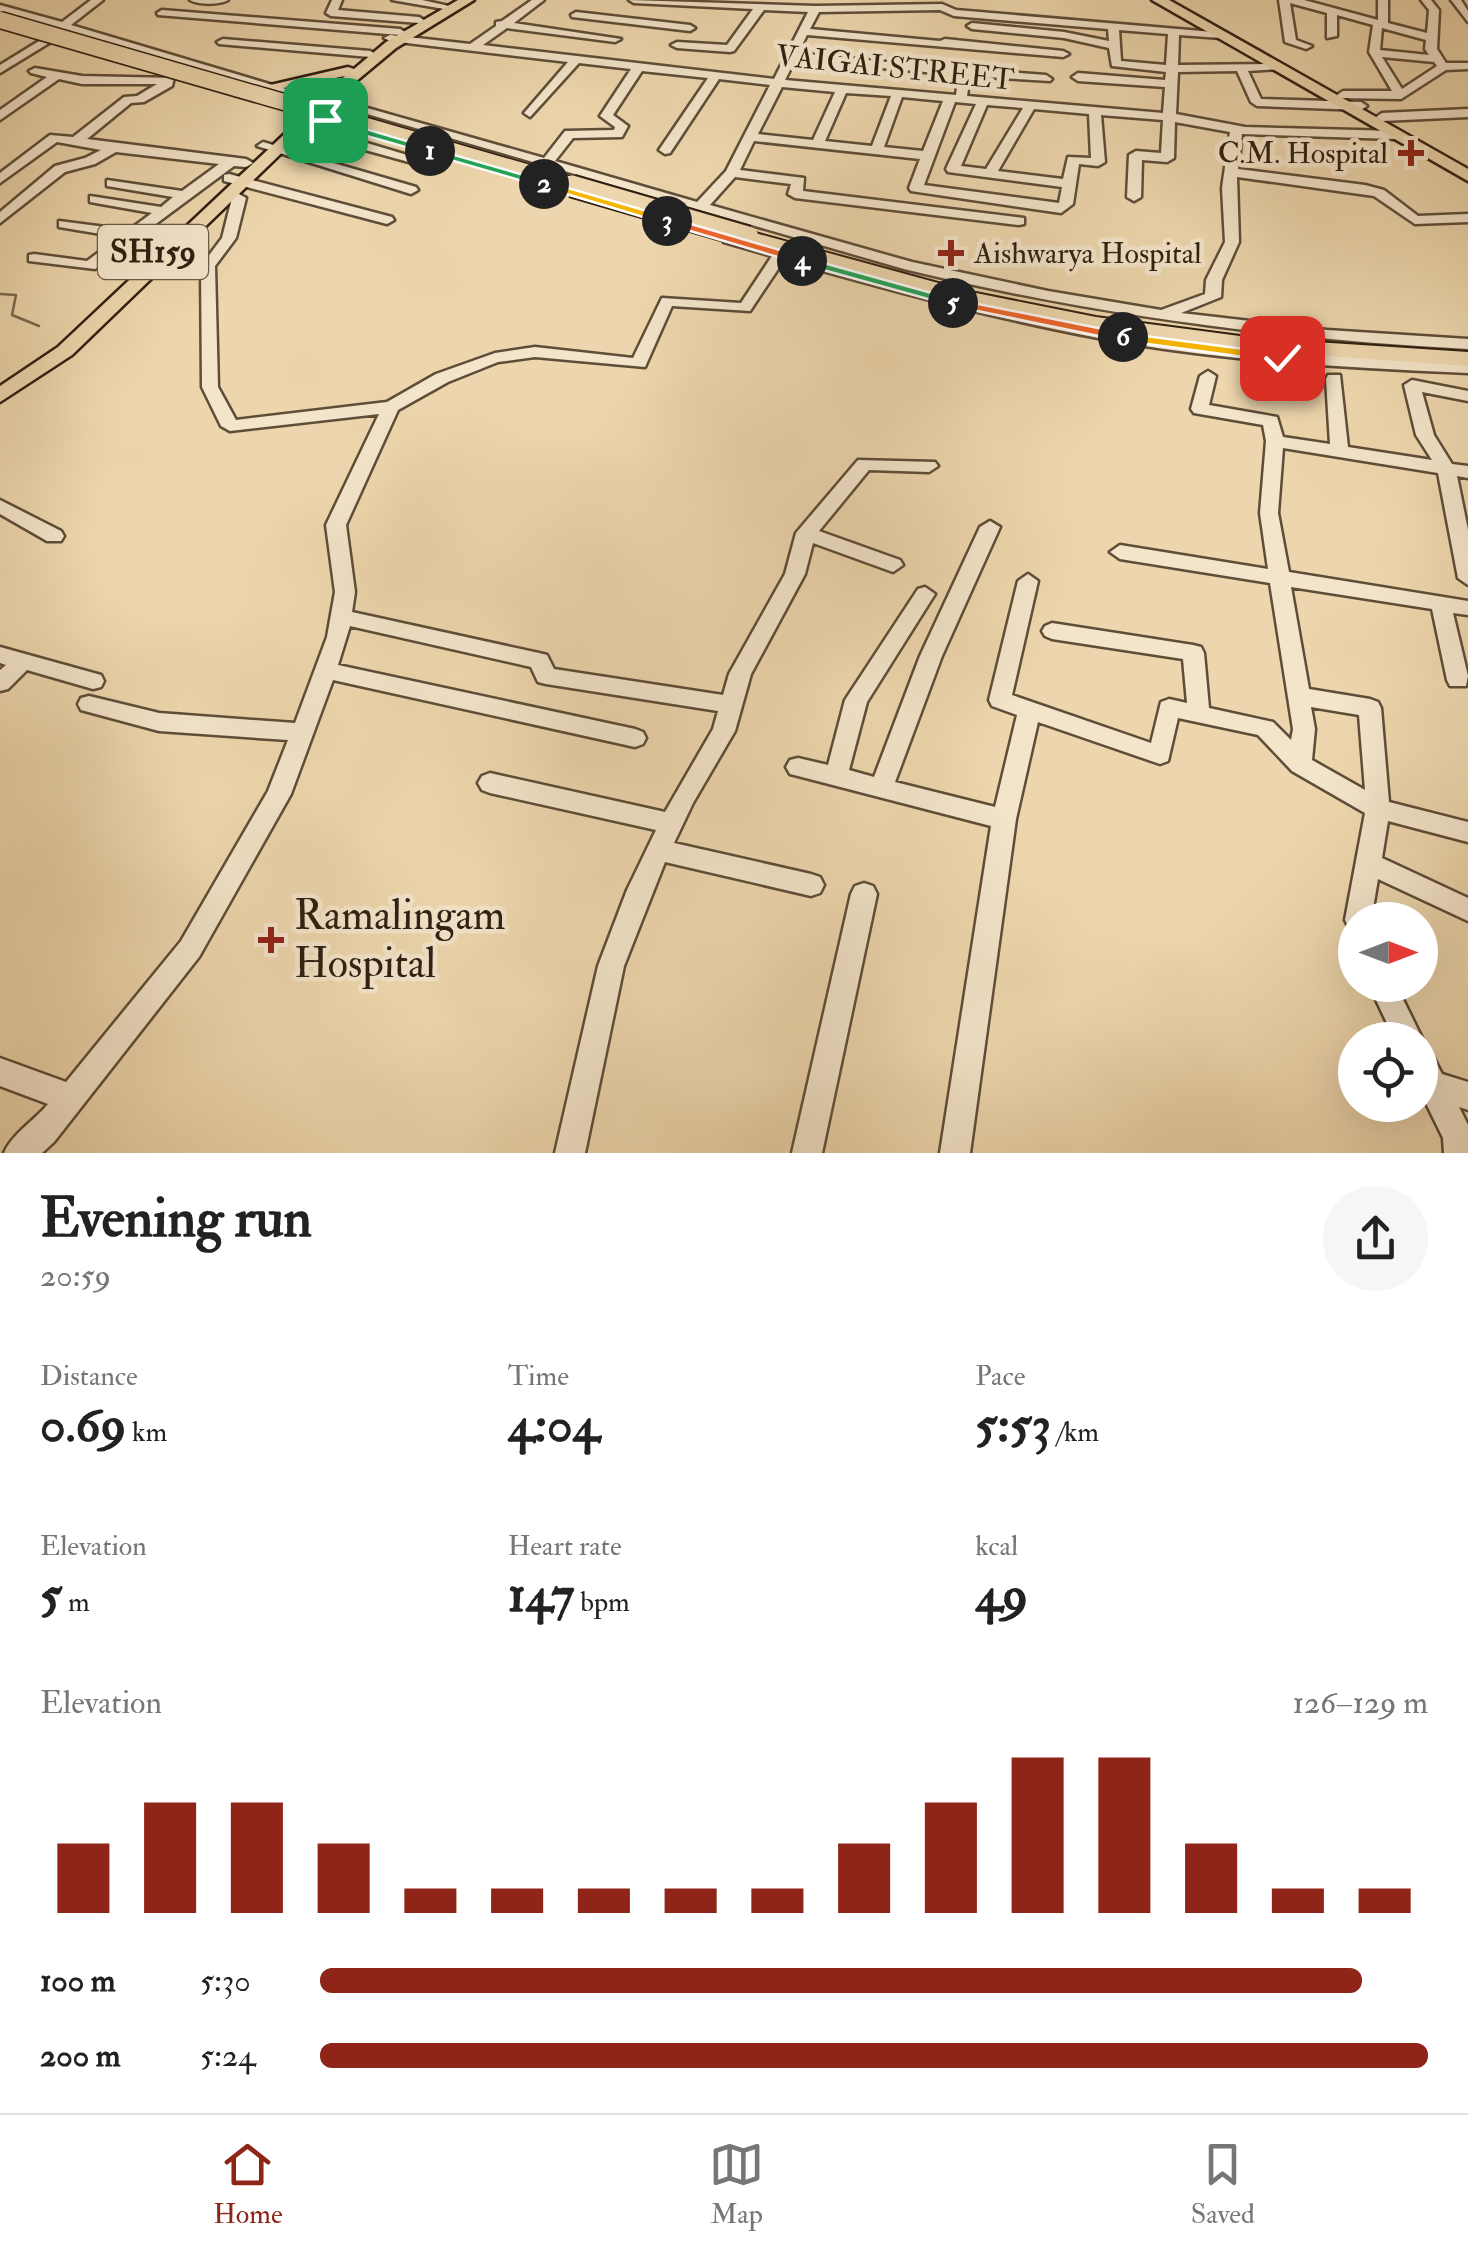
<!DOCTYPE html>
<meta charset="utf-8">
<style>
body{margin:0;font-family:"IM FELL Double Pica",serif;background:#f6f6f6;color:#222;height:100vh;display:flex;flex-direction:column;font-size:38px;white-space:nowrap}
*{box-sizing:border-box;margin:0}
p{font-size:32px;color:#767676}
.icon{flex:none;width:55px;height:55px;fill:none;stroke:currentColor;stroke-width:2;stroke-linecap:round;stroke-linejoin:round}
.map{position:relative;height:1153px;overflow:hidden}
.drawer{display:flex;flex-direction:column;background:#fff;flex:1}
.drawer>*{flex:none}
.needle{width:65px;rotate:90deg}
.controls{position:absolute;left:1338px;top:902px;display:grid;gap:20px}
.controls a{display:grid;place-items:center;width:100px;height:100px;border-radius:50%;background:#fff;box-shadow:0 10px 40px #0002;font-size:50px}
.pin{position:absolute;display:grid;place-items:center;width:85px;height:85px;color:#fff;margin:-42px;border-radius:20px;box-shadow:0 5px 15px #0006}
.km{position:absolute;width:50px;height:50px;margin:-25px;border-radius:50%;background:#222;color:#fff;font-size:28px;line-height:50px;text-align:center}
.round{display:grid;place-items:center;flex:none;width:105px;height:105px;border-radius:52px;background:#f6f6f6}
.head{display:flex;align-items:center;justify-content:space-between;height:170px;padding:0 40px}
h1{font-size:55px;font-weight:700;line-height:75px}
.stats{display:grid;grid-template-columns:repeat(3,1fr);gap:15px;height:170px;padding:10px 40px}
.stats div{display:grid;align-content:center}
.stats b{font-size:50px;font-weight:700}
.stats small{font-size:28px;font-weight:400}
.stats p{font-size:28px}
.chart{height:280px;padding:20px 40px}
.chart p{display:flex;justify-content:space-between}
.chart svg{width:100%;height:180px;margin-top:10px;stroke:#8f2418;stroke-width:6}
ul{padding:0 40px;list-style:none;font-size:32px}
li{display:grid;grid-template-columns:160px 120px 1fr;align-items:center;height:75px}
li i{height:25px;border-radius:12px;background:#8f2418}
.tabs{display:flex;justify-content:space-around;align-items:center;height:140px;border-top:2px solid #e0e0e0;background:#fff;font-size:28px;color:#767676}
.tabs a{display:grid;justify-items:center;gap:5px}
.tabs .current{color:#8f2418}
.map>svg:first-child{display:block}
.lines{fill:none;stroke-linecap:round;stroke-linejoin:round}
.stream{stroke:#7a684f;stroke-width:2.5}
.minor-casing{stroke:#5e4d38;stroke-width:5}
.major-casing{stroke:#2f1f11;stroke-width:5}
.highway-casing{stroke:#2f1f11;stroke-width:4}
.minor{fill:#f3e4ca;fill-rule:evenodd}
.major{fill:#edd6ad;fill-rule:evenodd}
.highway{fill:#edd6ad;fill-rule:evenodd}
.highway-bridge-far1-casing{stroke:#2f1f11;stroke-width:19;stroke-linecap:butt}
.highway-bridge-casing{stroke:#2f1f11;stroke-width:25;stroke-linecap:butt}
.highway-bridge-far1{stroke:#edd6ad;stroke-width:16}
.highway-bridge{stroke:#edd6ad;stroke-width:21}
.split-1{fill:#22a559;stroke:#fff;stroke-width:2.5}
.split-2{fill:#22a559;stroke:#fff;stroke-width:2.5}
.split-3{fill:#f5b400;stroke:#fff;stroke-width:2.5}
.split-4{fill:#f0652b;stroke:#fff;stroke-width:2.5}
.split-5{fill:#22a559;stroke:#fff;stroke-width:2.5}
.split-6{fill:#f0652b;stroke:#fff;stroke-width:2.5}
.split-7{fill:#f5b400;stroke:#fff;stroke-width:2.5}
.poi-dot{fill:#8f2418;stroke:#f3e4ca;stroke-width:4}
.labels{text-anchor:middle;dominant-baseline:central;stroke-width:9;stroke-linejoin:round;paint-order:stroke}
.far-street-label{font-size:30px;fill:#2f1f11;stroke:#f3e4ca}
.far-poi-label{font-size:30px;fill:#2f1f11;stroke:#f3e4ca;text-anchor:end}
.shield{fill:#f3e4ca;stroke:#6a5a48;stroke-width:2.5}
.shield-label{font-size:32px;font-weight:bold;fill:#2f1f11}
.near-poi-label{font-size:42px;fill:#2f1f11;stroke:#f3e4ca;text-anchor:start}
</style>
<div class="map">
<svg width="1468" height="1153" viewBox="0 0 1468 1153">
<rect width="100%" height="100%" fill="#edd6ad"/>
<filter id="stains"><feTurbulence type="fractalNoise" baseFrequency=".002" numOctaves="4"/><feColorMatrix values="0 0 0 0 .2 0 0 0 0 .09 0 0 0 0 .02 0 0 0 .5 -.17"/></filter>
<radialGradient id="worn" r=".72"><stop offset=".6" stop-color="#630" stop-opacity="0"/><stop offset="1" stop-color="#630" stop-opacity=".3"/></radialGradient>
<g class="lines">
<polyline class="stream" points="0,294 16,295 12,315 39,326"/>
<g class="minor-casing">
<g id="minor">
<polygon points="91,0 103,0 71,25 320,99 310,102 0,11 0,5 62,22"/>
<path d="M190,0H228C220,5 198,5 190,0Z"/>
<polygon points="332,0 342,0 338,10 419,17 424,20 419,23 331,16 326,13"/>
<polygon points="392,0 422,0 449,6 444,9"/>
<path d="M532,0H544L514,23L621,39L615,42L507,28L483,45L774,79L808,12L764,10L734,51L730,52L677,48L671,45L677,42L727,45L753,9L634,3L629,0L815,6L942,4L956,10L1225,33V37L1221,38L1179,35L1178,65L1277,64L1283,67L1281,69L1248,71L1261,99L1361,102L1367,106L1361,110L1257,106L1251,102L1237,71L1178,72L1176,114L1245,127L1395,131L1401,135L1395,139L1242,134L1238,169L1365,185L1384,190L1418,216L1468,214V222L1415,224L1374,196L1237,177L1239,242L1222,280L1221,297L1181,313L1327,330L1468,339V349C1277,339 1089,314 904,269L322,101L332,98L544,158L565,131L614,130L615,127L600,116L631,69L579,63L530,117L524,113L568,62L390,41L384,38L390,35L470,44L496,26V22L502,21ZM940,10L954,16L1108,29L1109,41L1064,32L972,23L967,26L972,29L1064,38L1109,48L1112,66L1166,72L1165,80L1078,73L1072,77L1078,81L1165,87L1163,113L967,96L970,76L1050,81L1052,79L1046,75L965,69L959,72L956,95L785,80L795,60L936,73L942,70L936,67L798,53L807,35L1063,57L1069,54L1063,51L945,39L940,41L810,29L819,12ZM1119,30L1168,34L1166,65L1121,61ZM642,71L708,78L659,150L665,154L670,153L719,79L770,85L726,171L697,202L555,161L573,138L622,137L628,126L613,115ZM782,87L835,92L813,140L758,134ZM846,93L891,96L872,146L825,141ZM902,97L943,101L923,151L884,147ZM955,102L976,104L946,169L948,172L1062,187L1059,203L924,185ZM987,105L1023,108L986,169L961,166ZM1034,109L1089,114L1091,158L1068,157L1063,179L998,171ZM1101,115L1163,120L1161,153L1136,151L1129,155L1127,197L1134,201L1141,197L1142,160L1167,162L1174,158L1175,122L1230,132L1222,188L1225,242L1206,280L1205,294L1161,310L1048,291L912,262L710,205L735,177L791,184L788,194L795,198L1019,225L1024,224V218L803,191L804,178L740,170L754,141L920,159L909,188L911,191L1061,213L1073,204L1079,164L1098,166L1105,162Z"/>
<path d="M1279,0H1304L1378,20V0H1388V23L1427,33L1429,10L1421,0H1431L1439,10L1437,49L1446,63H1468V69L1446,70L1401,99L1339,98L1337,95L1343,91H1392L1369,52L1373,25L1337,15V36L1327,38V13L1290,3L1296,40L1312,46L1306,49L1285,42ZM1382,28L1426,40L1425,49L1429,55L1380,50ZM1382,57L1434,62L1437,66L1402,89Z"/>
<polygon points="1451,0 1461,0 1468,11 1468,22"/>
<polygon points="162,10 400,29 405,32 400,35 158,15 157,13"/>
<polygon points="576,12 690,25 695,28 690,31 572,17 571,15"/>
<polygon points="44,38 54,40 0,73 0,65"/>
<polygon points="223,39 370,51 376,54 370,57 219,44 217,42"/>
<polygon points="35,68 82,76 174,78 172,86 144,102 131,103 87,139 246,159 253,163 246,167 234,166 95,269 29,261 29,255 34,254 87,261 119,237 59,227 59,221 129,230 152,213 90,202 90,196 161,207 173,197 107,186 107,180 182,191 219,164 116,152 95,164 65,172 0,223 0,212 55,166 85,158 101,150 57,142 0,183 0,173 50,135 73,137 124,97 137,96 157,84 82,84 59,79 0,120 0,110 47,77 31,73 29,71"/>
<polygon points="1468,109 1468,117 1382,121 1376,117 1382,113"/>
<polygon points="312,129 320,129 434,163 427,167 318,137 299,153 416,187 418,190 411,194 257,146 263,142 287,149"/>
<polygon points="229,174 392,217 394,220 387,224 224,181 224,175"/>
<path d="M239,194L246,198L236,238L215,266L218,387L236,420L387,402L436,374L495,353L535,347L633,358L662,298L741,303L772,256L724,242L722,239L729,235L777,248L780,244H790L792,247L789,252C901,284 1013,314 1128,333C1241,352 1354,358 1468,363V373C1354,368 1239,362 1126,343C1010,323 897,292 784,260L750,311L672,306L645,367L535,357L498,362L448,382L398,410L346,525L355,592L352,612L539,653L547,655L554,669L723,695L729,674L785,574L796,533L858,460L935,462L938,466L929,472L869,470L819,531L900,560L903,565L893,572L813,543L805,574L751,674L735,731L693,803L674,843L811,874L820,877L824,885L820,893L811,896L665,862L624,966L585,1153H555L598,966L627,890L656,830L490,793L482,790L478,783L482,776L490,773L665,812L713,729L718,711L546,684L538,682L531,667L350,626L338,665L635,729L643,732L646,738L643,744L635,747L333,680L291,794L199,957L54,1142L42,1153H4C12,1134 35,1120 48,1104L0,1086V1058L66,1082L181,941L268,791L288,740L159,731L81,710L78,704L81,698L89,696L159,713L295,723L327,637L335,592L326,525L379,414L230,431L221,426L202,387L201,266L222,238L232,198Z"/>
<path d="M1208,371L1216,376L1209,405L1277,417L1283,437L1330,444L1326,379L1328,375H1340L1348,447L1432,460L1416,435L1404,385L1412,380L1468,391V401L1422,392L1434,435L1452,464L1468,466V478L1457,476L1468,530V585L1458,578L1438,473L1283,448L1278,513L1289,572L1468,601V615L1453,613L1468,676L1466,686H1450L1447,680L1432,609L1291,587L1309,689L1370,699L1378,702L1381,708L1389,802L1468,822V842L1388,821L1382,858L1468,898V921L1378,879L1371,920H1355V930L1349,928L1345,920L1365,813L1292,771L1258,735L1178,718L1168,761L1160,764L1038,722L1016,819L970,1153H940L991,826L798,776L790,774L786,767L790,760L798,758L828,765L845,700L918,589L925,587L935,594L867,702L849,770L874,777L920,656L980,527L990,521L1000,527L942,656L895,782L995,807L1017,715L992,706L989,700L1018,581L1028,574L1038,581L1012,695L1151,743L1161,702L1169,699L1187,703L1183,659L1052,639L1045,636L1042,631L1045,626L1052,623L1193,645L1201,647L1204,653L1209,708L1273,722L1291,740L1293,729L1270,583L1120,559L1110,552L1120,545L1268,569L1260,513L1266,441L1263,425L1194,413L1191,409L1200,376ZM1311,707L1359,715L1365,790L1312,760L1315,729Z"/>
<polygon points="0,500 61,531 64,536 61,541 47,541 0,514"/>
<polygon points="0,647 101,675 104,681 101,687 93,689 27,670 8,689 0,691 0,670 6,665 0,663"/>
<polygon points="864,883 873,886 877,894 822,1153 792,1153 851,894 855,886"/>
<polygon points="1369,985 1396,985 1423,1040 1420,1047 1420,1040 1395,1040"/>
<polygon points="1420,1047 1430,1051 1442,1074 1468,1082 1468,1110 1459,1107 1468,1125 1468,1153 1444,1153 1443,1138 1420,1091"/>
</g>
</g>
<g class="major-casing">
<g id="major">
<polygon points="458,0 474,0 396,48 330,103 317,100 345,76 273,90 266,86 348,67 354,69 386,42"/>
<polygon points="1152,0 1169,0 1468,169 1468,181"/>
<polygon points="310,110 323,113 72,355 0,402 0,386 58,347"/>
</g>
</g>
<g class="highway-casing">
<polygon id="highway" points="748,231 971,292 1096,317 1255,338 1468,352 1468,366 1255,351 1096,330 961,302 741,241 741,233"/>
</g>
<use href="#minor" class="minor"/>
<use href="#major" class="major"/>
<use href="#highway" class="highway"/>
<g class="highway-bridge-far1-casing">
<polyline id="highway-bridge-far1" points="0,20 581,188"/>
</g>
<g class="highway-bridge-casing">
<polyline id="highway-bridge" points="572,186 748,237"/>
</g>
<use href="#highway-bridge-far1" class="highway-bridge-far1"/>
<use href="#highway-bridge" class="highway-bridge"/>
</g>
<polygon class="split-1" points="325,117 434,149 435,151 430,154 321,123"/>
<polygon class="split-2" points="430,148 548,182 550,184 540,186 426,153"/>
<polygon class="split-3" points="544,181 671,218 673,221 663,223 540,186"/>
<polygon class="split-4" points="667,217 807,258 808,261 798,263 663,223"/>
<polygon class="split-5" points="802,257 957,300 959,303 953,306 798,263"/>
<polygon class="split-6" points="953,299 1123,333 1129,337 1123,341 948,305"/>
<polygon class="split-7" points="1123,333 1282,354 1288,358 1282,362 1118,340"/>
<g class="poi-dot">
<path d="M1406 138h10v10h10v10h-10v10h-10v-10h-10v-10h10z"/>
<path d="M946 238h10v10h10v10h-10v10h-10v-10h-10v-10h10z"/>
<path d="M266 925h10v10h10v10h-10v10h-10v-10h-10v-10h10z"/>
</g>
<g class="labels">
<g class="far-street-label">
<text transform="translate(895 68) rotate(6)">VAIGAI STREET</text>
</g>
<g class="far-poi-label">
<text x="1388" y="153">C.M. Hospital</text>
<text x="974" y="253" text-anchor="start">Aishwarya Hospital</text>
</g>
<rect class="shield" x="98" y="225" width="110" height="54" rx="8"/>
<g class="shield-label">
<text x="153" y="252">SH159</text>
</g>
<g class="near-poi-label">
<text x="294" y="916">Ramalingam<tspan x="294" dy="48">Hospital</tspan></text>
</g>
</g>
<rect width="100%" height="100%" filter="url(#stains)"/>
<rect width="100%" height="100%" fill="url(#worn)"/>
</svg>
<div class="controls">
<a><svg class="needle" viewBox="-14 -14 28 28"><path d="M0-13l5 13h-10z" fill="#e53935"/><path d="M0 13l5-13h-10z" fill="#767676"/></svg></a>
<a><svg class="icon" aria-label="locate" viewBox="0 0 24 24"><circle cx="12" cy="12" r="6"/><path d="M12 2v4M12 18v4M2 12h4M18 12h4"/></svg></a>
</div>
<div class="pin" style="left:325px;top:120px;background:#1e9e55"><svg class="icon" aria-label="arrive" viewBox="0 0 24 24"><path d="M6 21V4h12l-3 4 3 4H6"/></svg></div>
<div class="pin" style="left:1282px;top:358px;background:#d93025"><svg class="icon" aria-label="check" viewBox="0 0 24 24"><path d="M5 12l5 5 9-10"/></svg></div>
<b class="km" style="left:430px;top:151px">1</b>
<b class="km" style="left:544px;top:184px">2</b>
<b class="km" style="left:667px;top:221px">3</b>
<b class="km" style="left:802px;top:261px">4</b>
<b class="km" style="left:953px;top:303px">5</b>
<b class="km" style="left:1123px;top:337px">6</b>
</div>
<section class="drawer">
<div class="head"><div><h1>Evening run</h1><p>20:59</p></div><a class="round"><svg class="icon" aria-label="share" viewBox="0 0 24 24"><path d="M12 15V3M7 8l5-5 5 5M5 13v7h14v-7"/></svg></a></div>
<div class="stats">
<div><p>Distance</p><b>0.69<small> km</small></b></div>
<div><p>Time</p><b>4:04</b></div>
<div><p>Pace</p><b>5:53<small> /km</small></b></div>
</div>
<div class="stats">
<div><p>Elevation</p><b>5<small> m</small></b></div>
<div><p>Heart rate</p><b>147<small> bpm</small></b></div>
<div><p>kcal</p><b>49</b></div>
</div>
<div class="chart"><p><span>Elevation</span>126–129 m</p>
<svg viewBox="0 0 160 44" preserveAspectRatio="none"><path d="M5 44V27M15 44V17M25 44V17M35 44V27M45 44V38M55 44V38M65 44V38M75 44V38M85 44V38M95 44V27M105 44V17M115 44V6M125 44V6M135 44V27M145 44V38M155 44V38"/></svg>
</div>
<ul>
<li><b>100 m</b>5:30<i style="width:94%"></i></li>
<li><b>200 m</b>5:24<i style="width:100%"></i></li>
</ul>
</section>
<nav class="tabs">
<a class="current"><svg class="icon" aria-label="home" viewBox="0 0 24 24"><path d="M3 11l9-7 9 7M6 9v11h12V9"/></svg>Home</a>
<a><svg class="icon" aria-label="map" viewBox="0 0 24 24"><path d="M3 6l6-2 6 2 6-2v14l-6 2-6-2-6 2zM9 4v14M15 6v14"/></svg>Map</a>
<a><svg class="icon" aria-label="saved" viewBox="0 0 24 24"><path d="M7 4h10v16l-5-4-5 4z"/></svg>Saved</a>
</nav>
